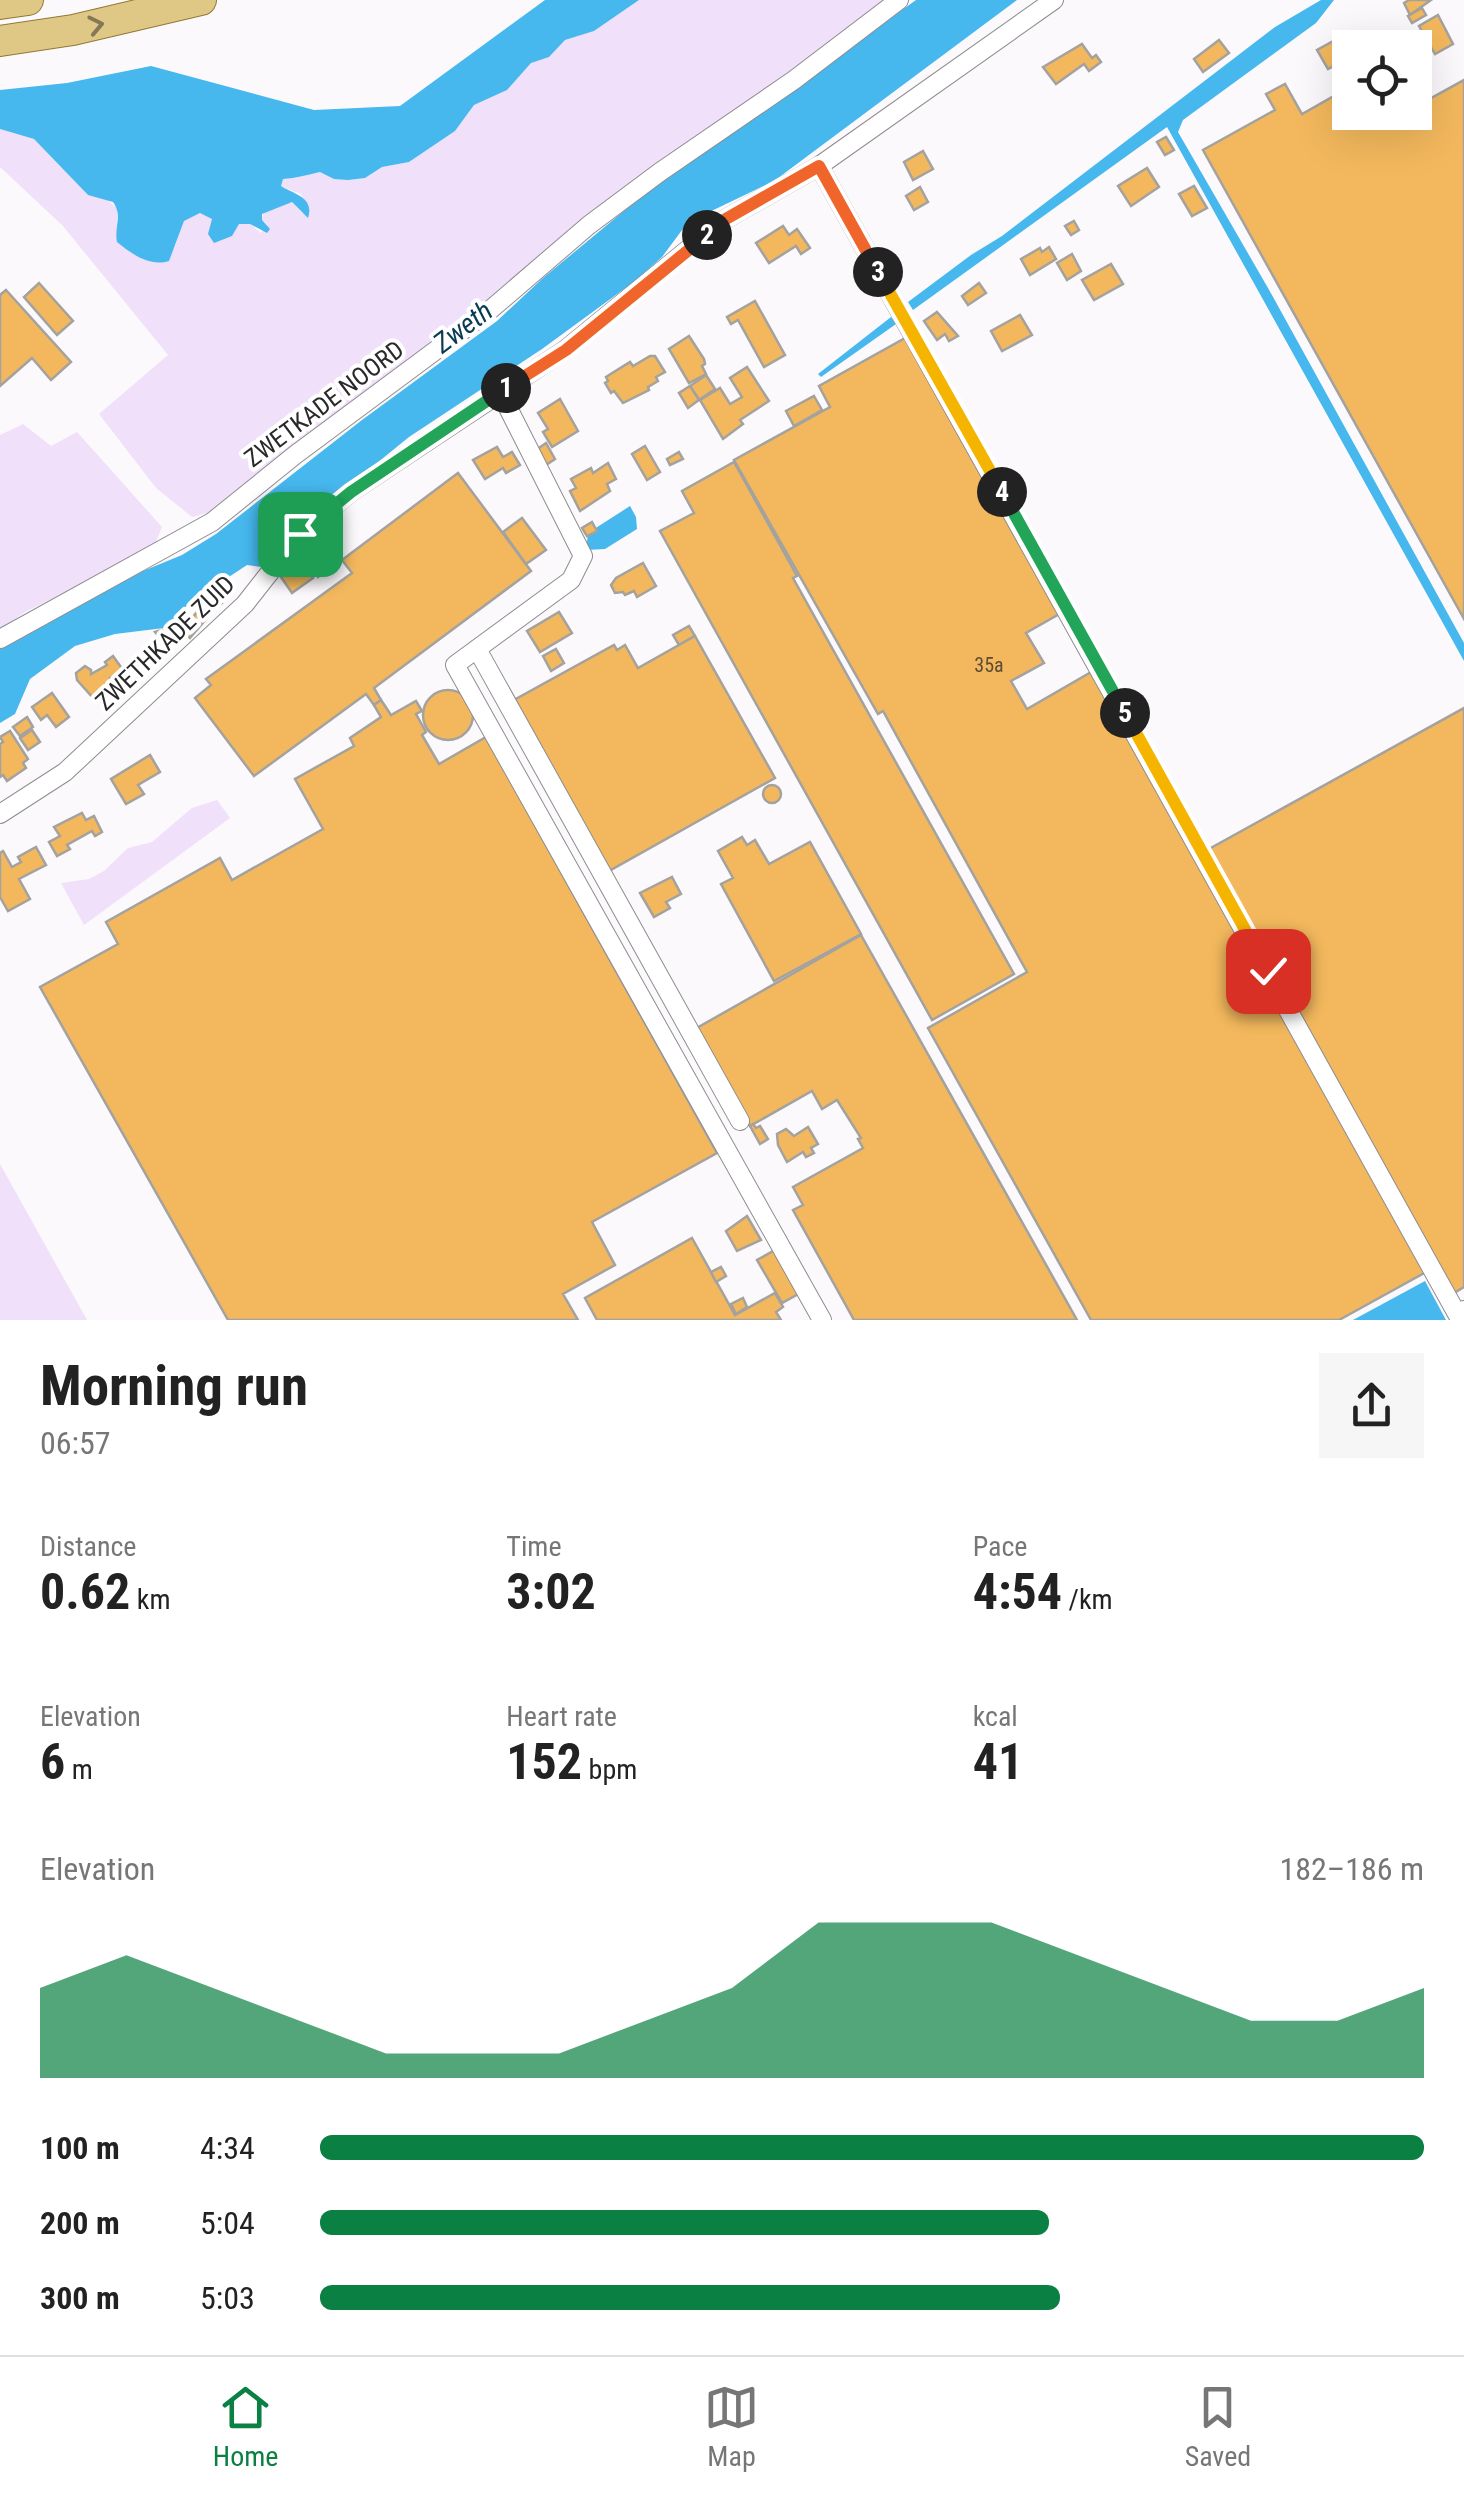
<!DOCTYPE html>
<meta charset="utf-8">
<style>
body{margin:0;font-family:"Roboto Condensed",sans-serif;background:#f6f6f6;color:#222;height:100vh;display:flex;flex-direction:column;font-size:38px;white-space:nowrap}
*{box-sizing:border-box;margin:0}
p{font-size:32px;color:#767676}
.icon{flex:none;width:55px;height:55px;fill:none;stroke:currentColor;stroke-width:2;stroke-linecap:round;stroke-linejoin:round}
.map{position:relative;height:1320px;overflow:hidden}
.drawer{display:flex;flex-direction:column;background:#fff;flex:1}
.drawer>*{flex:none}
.buttons{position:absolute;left:1332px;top:30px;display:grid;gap:20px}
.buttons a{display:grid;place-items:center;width:100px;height:100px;border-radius:0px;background:#fff;box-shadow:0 10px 40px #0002;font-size:50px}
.pin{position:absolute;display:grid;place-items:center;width:85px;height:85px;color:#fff;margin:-42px;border-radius:20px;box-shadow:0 5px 15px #0006}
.km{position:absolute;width:50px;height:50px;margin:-25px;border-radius:50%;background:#222;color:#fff;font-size:28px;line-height:50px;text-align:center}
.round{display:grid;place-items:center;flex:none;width:105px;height:105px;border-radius:0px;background:#f6f6f6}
.headline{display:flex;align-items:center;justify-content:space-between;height:170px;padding:0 40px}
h1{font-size:55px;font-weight:700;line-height:75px}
.stats{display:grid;grid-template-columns:repeat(3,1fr);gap:15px;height:170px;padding:10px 40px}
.stats div{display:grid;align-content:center}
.stats b{font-size:50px;font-weight:700}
.stats small{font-size:28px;font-weight:400}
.stats p{font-size:28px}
.chart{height:280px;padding:20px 40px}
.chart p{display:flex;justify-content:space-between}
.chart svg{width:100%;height:180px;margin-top:10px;fill:#0b8043;opacity:.7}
ul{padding:0 40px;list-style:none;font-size:32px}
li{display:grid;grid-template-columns:160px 120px 1fr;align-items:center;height:75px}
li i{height:25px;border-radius:12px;background:#0b8043}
.menu{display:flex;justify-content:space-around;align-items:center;height:140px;border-top:2px solid #e0e0e0;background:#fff;font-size:28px;color:#767676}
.menu a{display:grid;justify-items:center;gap:5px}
.menu .current{color:#0b8043}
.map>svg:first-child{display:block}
.green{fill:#f1e0f9}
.water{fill:#46b8ee}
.building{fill:#f3b85d;stroke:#a4a29f;stroke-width:2.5}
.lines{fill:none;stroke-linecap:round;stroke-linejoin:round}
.street-casing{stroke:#8e8c8f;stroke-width:20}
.primary-casing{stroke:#927832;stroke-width:32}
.street{stroke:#fff;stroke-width:18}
.primary{stroke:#dfc886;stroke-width:30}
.oneway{stroke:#847858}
.split-1-casing{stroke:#fff;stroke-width:20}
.split-2-casing{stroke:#fff;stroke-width:20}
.split-3-casing{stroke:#fff;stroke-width:20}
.split-4-casing{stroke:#fff;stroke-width:20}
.split-5-casing{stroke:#fff;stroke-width:20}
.split-6-casing{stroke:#fff;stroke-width:20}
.split-1{stroke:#22a559;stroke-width:12}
.split-2{stroke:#f0652b;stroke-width:12}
.split-3{stroke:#f0652b;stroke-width:12}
.split-4{stroke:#f5b400;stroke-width:12}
.split-5{stroke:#22a559;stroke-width:12}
.split-6{stroke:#f5b400;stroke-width:12}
.labels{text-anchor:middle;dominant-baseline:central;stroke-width:8;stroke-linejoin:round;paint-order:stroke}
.number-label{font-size:20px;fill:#5c4c37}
.street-label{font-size:25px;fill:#29282a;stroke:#fff}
.water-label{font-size:28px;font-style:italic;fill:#093b51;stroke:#fff}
</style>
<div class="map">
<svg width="1464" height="1320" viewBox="0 0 1464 1320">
<rect width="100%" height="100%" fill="#fbf9fc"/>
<g class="green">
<path d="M639,0H893L649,169L425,350L211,512L192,517L156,488L99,414L168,355L63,226L0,167V129L34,139L88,195L105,198L117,208V223L174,249L184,220L201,213L212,218L213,224L235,229L239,224H250L261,233L267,225L262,220L264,211C273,208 284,203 292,202L302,213L310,214L301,194L280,186L283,179L320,172L348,180L365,178L382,167L409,162L455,131L474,105L507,90L531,63L565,40L594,31Z"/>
<polygon points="23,424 51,446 77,432 162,527 153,549 25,612 0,630 0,435"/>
<polygon points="217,800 230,818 84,925 61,883 89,879 104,871 128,848 152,842 192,808"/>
<polygon points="0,1164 87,1320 0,1320"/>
</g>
<g class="water">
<path d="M545,0H639L594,31L565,40L549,57L531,63L507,90L474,105L455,131L409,162L382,167L365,178L348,180L334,179L320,172C307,175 296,178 283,179L281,186C293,194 315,197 308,218L292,202L262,214V220L270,229L267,233L250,224H239L232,236L214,243L208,234L212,219L200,213L184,221L169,261C149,267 132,254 117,242C114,227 123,215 113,202L88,195L34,139L0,129V90L67,83L151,66L314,110L400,106Z"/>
<polygon points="916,0 1017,0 774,181 701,216 698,226 685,226 662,257 635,281 542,349 409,437 313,515 261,567 247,565 191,602 164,628 115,634 75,646 30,679 15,714 0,723 0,649 126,578 182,555 216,534 362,420 497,321 543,278 636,201"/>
<polygon points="1321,0 1334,0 1316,23 1183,120 1178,132 1268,288 1464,643 1464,661 1167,127 913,310 908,302 971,255 1002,236 1275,27"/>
<polygon points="891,317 896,324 821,377 818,374"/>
<polygon points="630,506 636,517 637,529 605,549 586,550 588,533"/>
<polygon points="1425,1281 1446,1320 1353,1320"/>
</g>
<g class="building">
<polygon points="1409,0 1431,0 1410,15 1404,3"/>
<polygon points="1422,8 1426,15 1412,23 1408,16"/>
<polygon points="1438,15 1453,44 1435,54 1419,26"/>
<polygon points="1348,33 1356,48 1350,48 1350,57 1328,69 1317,50"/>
<polygon points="1219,40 1229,53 1203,72 1194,59"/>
<polygon points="1082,44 1092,58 1096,55 1101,62 1089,71 1084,64 1056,84 1043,67"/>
<polygon points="1464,80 1464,619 1203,150 1275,110 1266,94 1285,84 1302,114 1350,87 1350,112 1415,112 1415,107"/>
<polygon points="1166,137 1174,150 1165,155 1157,142"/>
<polygon points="923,151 933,169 913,180 904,162"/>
<polygon points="1147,168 1159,187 1131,206 1118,186"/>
<polygon points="1194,186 1207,208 1192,216 1179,194"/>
<polygon points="920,187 928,202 914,210 906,196"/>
<polygon points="1074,221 1079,230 1071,235 1065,226"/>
<polygon points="783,226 789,235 797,229 810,248 801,254 796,246 769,263 756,243"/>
<polygon points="1049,247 1056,259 1030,275 1021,259 1040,248 1042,252"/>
<polygon points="1072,254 1081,271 1067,280 1057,263"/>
<polygon points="1111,264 1123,284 1094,300 1082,280"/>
<polygon points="39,283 73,321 57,335 24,297"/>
<polygon points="979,283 986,293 968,305 962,296"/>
<polygon points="6,290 71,362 51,380 32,358 0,386 0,295"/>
<polygon points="755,301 785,355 764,367 738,320 731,324 727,317"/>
<polygon points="937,312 958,336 949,341 945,334 937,340 924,321"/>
<polygon points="1020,315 1032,335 1002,351 991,331"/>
<polygon points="689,336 704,359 705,364 702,366 706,374 689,383 669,349"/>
<polygon points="907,337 1061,613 1026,633 1044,663 1011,681 1027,709 1093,671 1426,1272 1339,1320 1091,1320 928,1028 1027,972 883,711 878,714 734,460 830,407 819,386"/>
<polygon points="650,356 655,356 665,372 656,377 658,381 648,387 649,390 623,403 614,391 611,393 605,383 608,381 606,377 630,362 633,366"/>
<polygon points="747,367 769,401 740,420 743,424 723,439 700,400 720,388 730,404 742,397 730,378"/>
<polygon points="706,375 715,389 699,400 690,386"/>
<polygon points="690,386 699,400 688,408 679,393"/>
<polygon points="814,396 822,410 794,426 786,411"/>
<polygon points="560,399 578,431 552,447 543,432 548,429 538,413"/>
<polygon points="546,443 555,459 546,465 536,450"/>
<polygon points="645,446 660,472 647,480 632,454"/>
<polygon points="497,447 503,457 512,452 520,465 506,473 503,468 485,479 473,460"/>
<polygon points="679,452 683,459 670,465 667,459"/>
<polygon points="734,462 797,576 793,578 1014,974 932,1020 660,531 694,513 682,491"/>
<polygon points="608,463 616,479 607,484 610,491 580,511 570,491 576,488 571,479 591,468 593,473"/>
<polygon points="458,473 531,571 374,688 381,700 374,705 366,694 254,776 195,698 211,685 206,679 352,573 342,560"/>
<polygon points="522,518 546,550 526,564 503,532"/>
<polygon points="592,522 597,531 587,536 582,528"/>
<polygon points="320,544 334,564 318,577 303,557"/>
<polygon points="301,562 313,578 292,593 281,577"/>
<polygon points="643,563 656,586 637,597 634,591 625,595 623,592 615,593 611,585 616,578"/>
<polygon points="224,588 230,595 219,606 212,599"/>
<polygon points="204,604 213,611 190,638 186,634 178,642 169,634 181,618 190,620"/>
<polygon points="559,612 572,633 540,652 527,631"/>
<polygon points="689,626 695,636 679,645 673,635"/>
<polygon points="162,630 170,638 165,644 155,632"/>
<polygon points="695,636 775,778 609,871 514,700 614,645 617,650 625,645 638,668"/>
<polygon points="556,649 564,663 551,671 543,656"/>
<polygon points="113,656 123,670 110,678 113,682 94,699 77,680 76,673 85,666 91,670 91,674 107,665 105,662"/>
<circle cx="448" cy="715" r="25"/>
<polygon points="52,693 69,717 56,727 47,715 41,720 32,707"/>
<polygon points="381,700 391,715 416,701 422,711 416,714 426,732 422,735 439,764 486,737 717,1153 592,1222 615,1265 563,1294 578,1320 228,1320 40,987 118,944 106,922 220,858 232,880 323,829 295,779 354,746 350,738 381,717 374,705"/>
<polygon points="1464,708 1464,1287 1454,1293 1209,849"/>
<polygon points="27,717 33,727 20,736 13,727"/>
<polygon points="32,730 40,742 28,750 20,738"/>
<polygon points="10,731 28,759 23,763 26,768 7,781 3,775 0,777 0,744 3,742 0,737"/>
<polygon points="150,755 160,772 138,785 144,794 126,804 111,779"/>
<circle cx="772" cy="794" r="9"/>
<polygon points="82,813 86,820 94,816 102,832 95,836 92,831 67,845 70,849 57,856 49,842 60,836 54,827"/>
<polygon points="742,837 747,845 755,840 769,864 810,842 861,934 774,981 721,884 733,878 718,851"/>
<polygon points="36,847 46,865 19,879 30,899 8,911 0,897 0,853 3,851 12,867 21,862 18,857"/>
<polygon points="672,877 681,894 666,902 670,908 654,917 640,893"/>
<polygon points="861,935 1077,1320 854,1320 793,1210 803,1205 793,1187 863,1148 858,1139 861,1138 837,1100 822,1109 812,1091 750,1126 695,1029"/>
<polygon points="753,1124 756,1128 760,1126 768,1139 760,1144 750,1126"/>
<polygon points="808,1127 818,1144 811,1148 814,1153 806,1157 803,1152 787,1162 778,1145 777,1134 786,1129 794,1136"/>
<polygon points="747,1216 761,1240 737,1251 726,1231"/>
<polygon points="692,1238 735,1315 775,1293 783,1307 776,1312 781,1320 597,1320 585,1298"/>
<polygon points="775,1250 800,1293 782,1303 757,1260"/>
<polygon points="721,1267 726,1276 716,1282 711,1272"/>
<polygon points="743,1298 747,1307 736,1314 731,1304"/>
</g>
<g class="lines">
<g class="street-casing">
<g id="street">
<polyline points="819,166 1457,1314 1464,1310"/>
<polyline points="500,392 583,556 571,580 455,665 822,1320"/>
<polyline points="0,639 212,522 295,455 490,310 589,225 660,172 794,80 899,0"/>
<polyline points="477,649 740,1121"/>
<polyline points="0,814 65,772 245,604 300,534 351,492 565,350 724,220 819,166 1054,0"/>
</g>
</g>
<g class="primary-casing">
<g id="primary">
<polyline points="0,4 28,0"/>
<polyline points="0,41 73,30 201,0"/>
</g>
</g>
<use href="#street" class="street"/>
<use href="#primary" class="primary"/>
</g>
<defs><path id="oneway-chevron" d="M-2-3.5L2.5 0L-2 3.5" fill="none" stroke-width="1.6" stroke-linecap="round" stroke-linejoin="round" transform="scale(2.5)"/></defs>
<use class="oneway" href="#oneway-chevron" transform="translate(96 25) rotate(-12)"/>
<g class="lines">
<g class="split-1-casing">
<polyline id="split-1" points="300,534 351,492 506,388"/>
</g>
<g class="split-2-casing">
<polyline id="split-2" points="506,388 566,350 707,235"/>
</g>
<g class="split-3-casing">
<polyline id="split-3" points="707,235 724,220 819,166 878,272"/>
</g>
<g class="split-4-casing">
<polyline id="split-4" points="878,272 1002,492"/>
</g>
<g class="split-5-casing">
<polyline id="split-5" points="1002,492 1125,713"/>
</g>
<g class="split-6-casing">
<polyline id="split-6" points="1125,713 1268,971"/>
</g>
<use href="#split-1" class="split-1"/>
<use href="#split-2" class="split-2"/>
<use href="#split-3" class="split-3"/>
<use href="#split-4" class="split-4"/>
<use href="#split-5" class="split-5"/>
<use href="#split-6" class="split-6"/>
</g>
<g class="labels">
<g class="number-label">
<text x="989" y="665">35a</text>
</g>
<g class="street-label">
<text transform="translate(324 404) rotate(-37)">ZWETKADE NOORD</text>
<text transform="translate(165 643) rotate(-44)">ZWETHKADE ZUID</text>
</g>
<g class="water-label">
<text transform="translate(463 327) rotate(-37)">Zweth</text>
</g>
</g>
</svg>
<div class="buttons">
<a><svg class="icon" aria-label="locate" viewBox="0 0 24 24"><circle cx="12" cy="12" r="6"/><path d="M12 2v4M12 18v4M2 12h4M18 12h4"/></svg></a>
</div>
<div class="pin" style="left:300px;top:534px;background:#1e9e55"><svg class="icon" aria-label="arrive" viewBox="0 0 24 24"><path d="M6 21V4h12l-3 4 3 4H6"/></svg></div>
<div class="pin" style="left:1268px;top:971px;background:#d93025"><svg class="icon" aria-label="check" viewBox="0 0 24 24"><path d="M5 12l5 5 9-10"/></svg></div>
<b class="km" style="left:506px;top:388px">1</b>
<b class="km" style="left:707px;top:235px">2</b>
<b class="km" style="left:878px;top:272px">3</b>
<b class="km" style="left:1002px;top:492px">4</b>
<b class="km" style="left:1125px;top:713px">5</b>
</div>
<section class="drawer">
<div class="headline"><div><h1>Morning run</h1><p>06:57</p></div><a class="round"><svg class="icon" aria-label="share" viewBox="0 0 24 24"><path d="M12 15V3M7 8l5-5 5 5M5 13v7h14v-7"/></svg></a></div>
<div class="stats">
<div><p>Distance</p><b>0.62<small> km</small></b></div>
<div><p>Time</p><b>3:02</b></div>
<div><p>Pace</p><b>4:54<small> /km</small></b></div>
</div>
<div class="stats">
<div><p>Elevation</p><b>6<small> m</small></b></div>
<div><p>Heart rate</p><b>152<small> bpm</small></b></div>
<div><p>kcal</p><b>41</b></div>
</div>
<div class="chart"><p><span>Elevation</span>182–186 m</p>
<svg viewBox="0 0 160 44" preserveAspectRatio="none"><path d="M0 44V22L10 14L20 22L30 30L40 38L50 38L60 38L70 30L80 22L90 6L100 6L110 6L120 14L130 22L140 30L150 30L160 22V44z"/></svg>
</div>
<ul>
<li><b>100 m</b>4:34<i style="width:100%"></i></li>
<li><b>200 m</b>5:04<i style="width:66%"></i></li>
<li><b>300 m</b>5:03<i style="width:67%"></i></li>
</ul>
</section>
<nav class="menu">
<a class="current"><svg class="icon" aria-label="home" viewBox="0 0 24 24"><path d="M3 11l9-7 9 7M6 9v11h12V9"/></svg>Home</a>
<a><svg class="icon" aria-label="map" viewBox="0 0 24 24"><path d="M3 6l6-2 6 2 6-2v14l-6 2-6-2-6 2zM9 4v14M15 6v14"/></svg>Map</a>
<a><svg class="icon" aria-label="saved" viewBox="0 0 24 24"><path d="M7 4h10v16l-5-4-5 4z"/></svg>Saved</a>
</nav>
